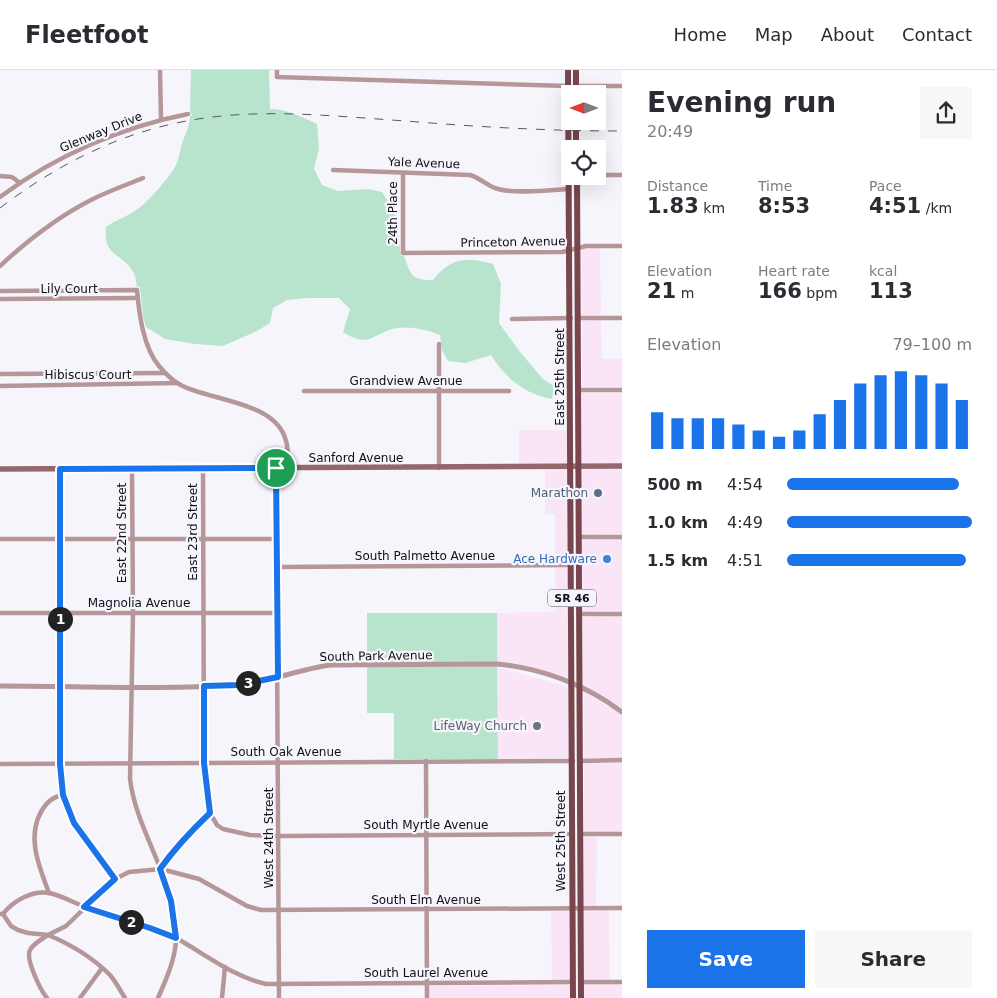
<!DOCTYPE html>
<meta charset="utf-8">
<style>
body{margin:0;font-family:"DejaVu Sans",sans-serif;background:#f7f7f7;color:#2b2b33;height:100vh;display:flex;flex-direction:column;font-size:19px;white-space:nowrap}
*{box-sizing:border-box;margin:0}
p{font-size:16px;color:#7c7c81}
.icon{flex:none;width:28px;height:28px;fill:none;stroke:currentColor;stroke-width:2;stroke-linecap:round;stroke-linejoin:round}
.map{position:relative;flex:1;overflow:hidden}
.drawer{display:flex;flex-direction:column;background:#fff;width:375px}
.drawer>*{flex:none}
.needle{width:32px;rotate:270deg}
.buttons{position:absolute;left:561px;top:15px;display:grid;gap:10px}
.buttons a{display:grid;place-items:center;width:45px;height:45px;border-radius:0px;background:#fff;box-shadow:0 5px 20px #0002;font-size:25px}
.pin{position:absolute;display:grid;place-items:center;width:42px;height:42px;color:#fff;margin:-21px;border:2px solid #fff;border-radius:50%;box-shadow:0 1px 5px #0007}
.km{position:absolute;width:25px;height:25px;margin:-12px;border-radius:50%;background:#222;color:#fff;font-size:14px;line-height:25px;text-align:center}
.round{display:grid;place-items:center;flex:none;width:52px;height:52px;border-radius:0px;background:#f7f7f7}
.overview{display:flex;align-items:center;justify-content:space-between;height:85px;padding:0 25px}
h1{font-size:28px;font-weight:800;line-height:38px}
.figures{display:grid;grid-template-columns:repeat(3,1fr);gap:8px;height:85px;padding:5px 25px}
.figures div{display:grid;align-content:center}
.figures b{font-size:21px;font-weight:800}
.figures small{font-size:14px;font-weight:400}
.figures p{font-size:14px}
.chart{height:140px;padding:10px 25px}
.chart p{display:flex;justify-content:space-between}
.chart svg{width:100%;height:90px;margin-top:5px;stroke:#1a73e8;stroke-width:6}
.button{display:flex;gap:10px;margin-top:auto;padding:10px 25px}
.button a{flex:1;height:58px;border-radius:0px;background:#1a73e8;color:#fff;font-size:20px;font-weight:800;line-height:58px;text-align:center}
.button a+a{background:#f7f7f7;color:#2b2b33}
ul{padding:0 25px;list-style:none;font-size:16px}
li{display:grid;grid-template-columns:80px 60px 1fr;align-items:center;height:38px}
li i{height:12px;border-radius:6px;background:#1a73e8}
header{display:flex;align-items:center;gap:30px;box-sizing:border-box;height:70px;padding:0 25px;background:#fff;border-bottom:1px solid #e1e1e2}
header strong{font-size:24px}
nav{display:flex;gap:28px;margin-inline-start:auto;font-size:18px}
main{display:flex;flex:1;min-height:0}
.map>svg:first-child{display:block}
.commercial{fill:#f9e5f6}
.green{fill:#b8e4cd}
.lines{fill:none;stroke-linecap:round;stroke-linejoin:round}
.minor{stroke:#b59699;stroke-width:4.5}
.tertiary{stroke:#b59699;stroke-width:5}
.secondary{stroke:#93676c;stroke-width:5.5}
.primary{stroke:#79464e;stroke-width:6}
.rail{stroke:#595760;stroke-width:1;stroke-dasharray:9 9;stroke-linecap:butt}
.route-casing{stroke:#fff;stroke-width:10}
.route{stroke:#1a73e8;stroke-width:6}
.service-dot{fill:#5c6f8a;stroke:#f6f5fb;stroke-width:2}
.shop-dot{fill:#3f7fe0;stroke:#f6f5fb;stroke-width:2}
.worship-dot{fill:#6b7280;stroke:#f6f5fb;stroke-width:2}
.labels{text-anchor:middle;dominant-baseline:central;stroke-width:4.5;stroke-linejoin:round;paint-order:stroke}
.shield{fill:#f6f5fb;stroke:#55535c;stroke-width:1}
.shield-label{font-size:11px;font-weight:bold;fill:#100e18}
.street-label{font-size:12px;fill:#100e18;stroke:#f6f5fb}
.service-label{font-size:12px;fill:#4e5e75;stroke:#f6f5fb;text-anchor:end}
.shop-label{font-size:12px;fill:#366cbe;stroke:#f6f5fb;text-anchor:end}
.worship-label{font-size:12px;fill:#5b616d;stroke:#f6f5fb;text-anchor:end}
</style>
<header>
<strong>Fleetfoot</strong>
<nav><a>Home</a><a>Map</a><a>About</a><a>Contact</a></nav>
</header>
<main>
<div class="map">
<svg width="622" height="928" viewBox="0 0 622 928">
<rect width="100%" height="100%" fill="#f6f5fb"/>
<g class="commercial">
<polygon points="586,178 600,178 601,245 582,245 581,181"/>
<polygon points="601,250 602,289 622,289 622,317 582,317 582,251"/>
<rect x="582" y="323" width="40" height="70"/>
<rect x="519" y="360" width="49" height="34"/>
<polygon points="545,399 568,399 569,493 555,493 555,444 545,444"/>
<polygon points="582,399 622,399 622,464 582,465"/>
<polygon points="622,469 622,541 583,542 582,470"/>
<polygon points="555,498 568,498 568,607 524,595 497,592 497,543 556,542"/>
<polygon points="622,546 622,638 583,615 583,547"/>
<polygon points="497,597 568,617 569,688 498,689"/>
<polygon points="584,622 622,645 622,688 584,688"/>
<polygon points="622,692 622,762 584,762 584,693"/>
<polygon points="584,767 597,767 596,836 583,836"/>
<polygon points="569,841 570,910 552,910 551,842"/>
<polygon points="609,841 610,909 584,909 584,842"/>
<rect x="584" y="914" width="38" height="14"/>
<polygon points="570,915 570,928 429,928 429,916"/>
</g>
<g class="green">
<path d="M191,0H269L270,39C286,39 302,47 317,54L319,79L314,99L322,115L338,121L368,119L382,122L395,141L401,186H404C411,205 411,210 433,210C450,188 467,186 493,194L501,214L499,253L520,282L543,309L554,316L552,329C526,325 504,307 491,285L465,293L448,291L442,280L440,265C427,260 412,256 398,258C372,262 371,280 343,262L350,239L339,228H307L287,230L273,238L270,253L257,261L223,276L195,274L165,269L146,257L143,246L140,217H137C136,212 136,206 133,202C121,181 103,188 106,157C117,149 129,146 139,138C148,132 170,106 175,97C180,88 180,77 184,68C188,58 189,57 190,46H192L190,41Z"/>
<rect x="367" y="543" width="130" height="49"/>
<polygon points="367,597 497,597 498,689 394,689 394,643 367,643"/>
</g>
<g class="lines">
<g class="minor">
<polyline points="160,0 161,49"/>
<polyline points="277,0 277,7 568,16"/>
<polyline points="576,16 622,16"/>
<path d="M333,100L470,105C481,108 488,117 498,119C514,124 551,120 569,119"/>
<polyline points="403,103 403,183 562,182 586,176 622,176"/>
<polyline points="598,105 622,105"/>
<polyline points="0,106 12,107 20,113"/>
<path d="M0,127C55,86 121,57 188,44"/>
<path d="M0,196C28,170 59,146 93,129C109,121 126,115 143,108"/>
<path d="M0,221L137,220C139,243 143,277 159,296C164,302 172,310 179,314C207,331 276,330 286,371C289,380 287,389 287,398"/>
<polyline points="0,229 138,228"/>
<polyline points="577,248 622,248"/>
<polyline points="512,249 571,248"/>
<polyline points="439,274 439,398"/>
<polyline points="0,304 165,303"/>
<polyline points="0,316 177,313"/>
<polyline points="578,320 622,320"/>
<polyline points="304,321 509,321"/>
<polyline points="203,398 204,693 210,743 217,755 223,759 250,765 279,766 573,764"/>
<polyline points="276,398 279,928"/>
<polyline points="60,399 60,694 63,725 74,753 115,809"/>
<path d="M132,399L133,543L130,709C136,758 168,798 173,847C173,855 177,862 176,870C175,890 166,910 158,928"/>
<polyline points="579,467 622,467"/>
<polyline points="0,469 277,469"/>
<polyline points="278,497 571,495"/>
<polyline points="0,543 277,543"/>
<polyline points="579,544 622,544"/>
<polyline points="426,691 427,928"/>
<polyline points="580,691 622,690"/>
<polyline points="0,694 573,691"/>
<polyline points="581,764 622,764"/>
<path d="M161,799C175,778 191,761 210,743"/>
<path d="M49,823C39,796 26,767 42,740C48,731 53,727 63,725"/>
<polyline points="0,844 3,844 11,856 18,860 28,863 48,865 66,856 115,809 129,802 161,799 199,809 247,836 261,840 622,838"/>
<path d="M3,844C13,831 32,820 49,823C61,825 76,834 88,838C118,849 150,854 178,869C206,885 234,907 266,914L573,912"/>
<polyline points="581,912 622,912"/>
<path d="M47,928C41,921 25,889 30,880C33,874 42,869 48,865C70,874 93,888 110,905C116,912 120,920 125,928"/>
<polyline points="80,928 102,898"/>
<polyline points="222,928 225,897"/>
</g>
<path class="tertiary" d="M0,616C79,616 159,620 238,615C270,612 299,599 331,595L497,594C542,598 586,615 622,642"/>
<polyline class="secondary" points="0,399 622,396"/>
<g class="primary">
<polyline points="568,0 573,928"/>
<polyline points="576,0 576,24"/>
<polyline points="576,51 576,79"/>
<polyline points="577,106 581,928"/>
</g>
<path class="rail" d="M0,138C51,99 109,68 172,54C249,36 329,46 406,51C478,57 550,61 622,61"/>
</g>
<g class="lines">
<g class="route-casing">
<path id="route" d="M276,398L278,607L239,615L204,616V693L210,743C191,761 175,778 160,799L171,831L176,868L150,858L84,837L115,809L74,753L63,725L60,694V399Z"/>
</g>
<use href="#route" class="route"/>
</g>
<circle class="service-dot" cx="598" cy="423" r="5"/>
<circle class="shop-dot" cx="607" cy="489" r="5"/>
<circle class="worship-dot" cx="537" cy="656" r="5"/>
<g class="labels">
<rect class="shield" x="548" y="519.5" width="48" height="17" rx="4"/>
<g class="shield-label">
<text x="572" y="528">SR 46</text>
</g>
<g class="street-label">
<text transform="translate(101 62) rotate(-22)">Glenway Drive</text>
<text transform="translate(424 93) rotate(2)">Yale Avenue</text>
<text transform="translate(393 143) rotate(-90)">24th Place</text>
<text transform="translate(513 172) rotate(-1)">Princeton Avenue</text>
<text x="69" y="219">Lily Court</text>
<text x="88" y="305">Hibiscus Court</text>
<text transform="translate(560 307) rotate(-90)">East 25th Street</text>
<text x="406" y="311">Grandview Avenue</text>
<text x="356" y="388">Sanford Avenue</text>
<text transform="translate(193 462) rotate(-90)">East 23rd Street</text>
<text transform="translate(122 463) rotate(-90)">East 22nd Street</text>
<text x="425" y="486">South Palmetto Avenue</text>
<text x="139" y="533">Magnolia Avenue</text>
<text transform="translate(376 586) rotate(-1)">South Park Avenue</text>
<text x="286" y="682">South Oak Avenue</text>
<text x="426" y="755">South Myrtle Avenue</text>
<text transform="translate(269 768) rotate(-90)">West 24th Street</text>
<text transform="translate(561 771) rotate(-90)">West 25th Street</text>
<text x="426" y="830">South Elm Avenue</text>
<text x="426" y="903">South Laurel Avenue</text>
</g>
<g class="service-label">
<text x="588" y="423">Marathon</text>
</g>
<g class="shop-label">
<text x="597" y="489">Ace Hardware</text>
</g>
<g class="worship-label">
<text x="527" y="656">LifeWay Church</text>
</g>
</g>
</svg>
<div class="buttons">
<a><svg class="needle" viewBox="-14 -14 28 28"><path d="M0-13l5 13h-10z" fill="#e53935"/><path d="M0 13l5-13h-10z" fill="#7c7c81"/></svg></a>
<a><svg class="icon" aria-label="locate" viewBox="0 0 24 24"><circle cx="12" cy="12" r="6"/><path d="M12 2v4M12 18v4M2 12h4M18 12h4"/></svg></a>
</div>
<div class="pin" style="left:276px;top:398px;background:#1e9e55"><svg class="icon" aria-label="arrive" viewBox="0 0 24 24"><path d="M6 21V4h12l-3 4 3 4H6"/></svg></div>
<b class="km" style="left:60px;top:549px">1</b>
<b class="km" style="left:131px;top:852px">2</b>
<b class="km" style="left:248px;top:613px">3</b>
</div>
<section class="drawer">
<div class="overview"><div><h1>Evening run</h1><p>20:49</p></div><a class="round"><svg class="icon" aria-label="share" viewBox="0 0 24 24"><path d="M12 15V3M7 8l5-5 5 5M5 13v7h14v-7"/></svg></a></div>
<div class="figures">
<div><p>Distance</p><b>1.83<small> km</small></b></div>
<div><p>Time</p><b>8:53</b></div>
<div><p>Pace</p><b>4:51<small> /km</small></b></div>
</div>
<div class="figures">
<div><p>Elevation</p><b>21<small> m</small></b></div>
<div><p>Heart rate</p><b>166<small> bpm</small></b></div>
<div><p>kcal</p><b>113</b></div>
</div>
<div class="chart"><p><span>Elevation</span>79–100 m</p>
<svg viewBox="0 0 160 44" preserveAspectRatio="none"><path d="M5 44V26M15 44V29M25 44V29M35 44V29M45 44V32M55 44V35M65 44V38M75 44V35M85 44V27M95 44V20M105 44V12M115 44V8M125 44V6M135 44V8M145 44V12M155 44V20"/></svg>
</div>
<ul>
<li><b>500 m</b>4:54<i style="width:93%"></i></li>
<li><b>1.0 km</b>4:49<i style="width:100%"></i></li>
<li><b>1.5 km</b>4:51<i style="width:97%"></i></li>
</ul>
<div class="button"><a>Save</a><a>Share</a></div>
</section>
</main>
